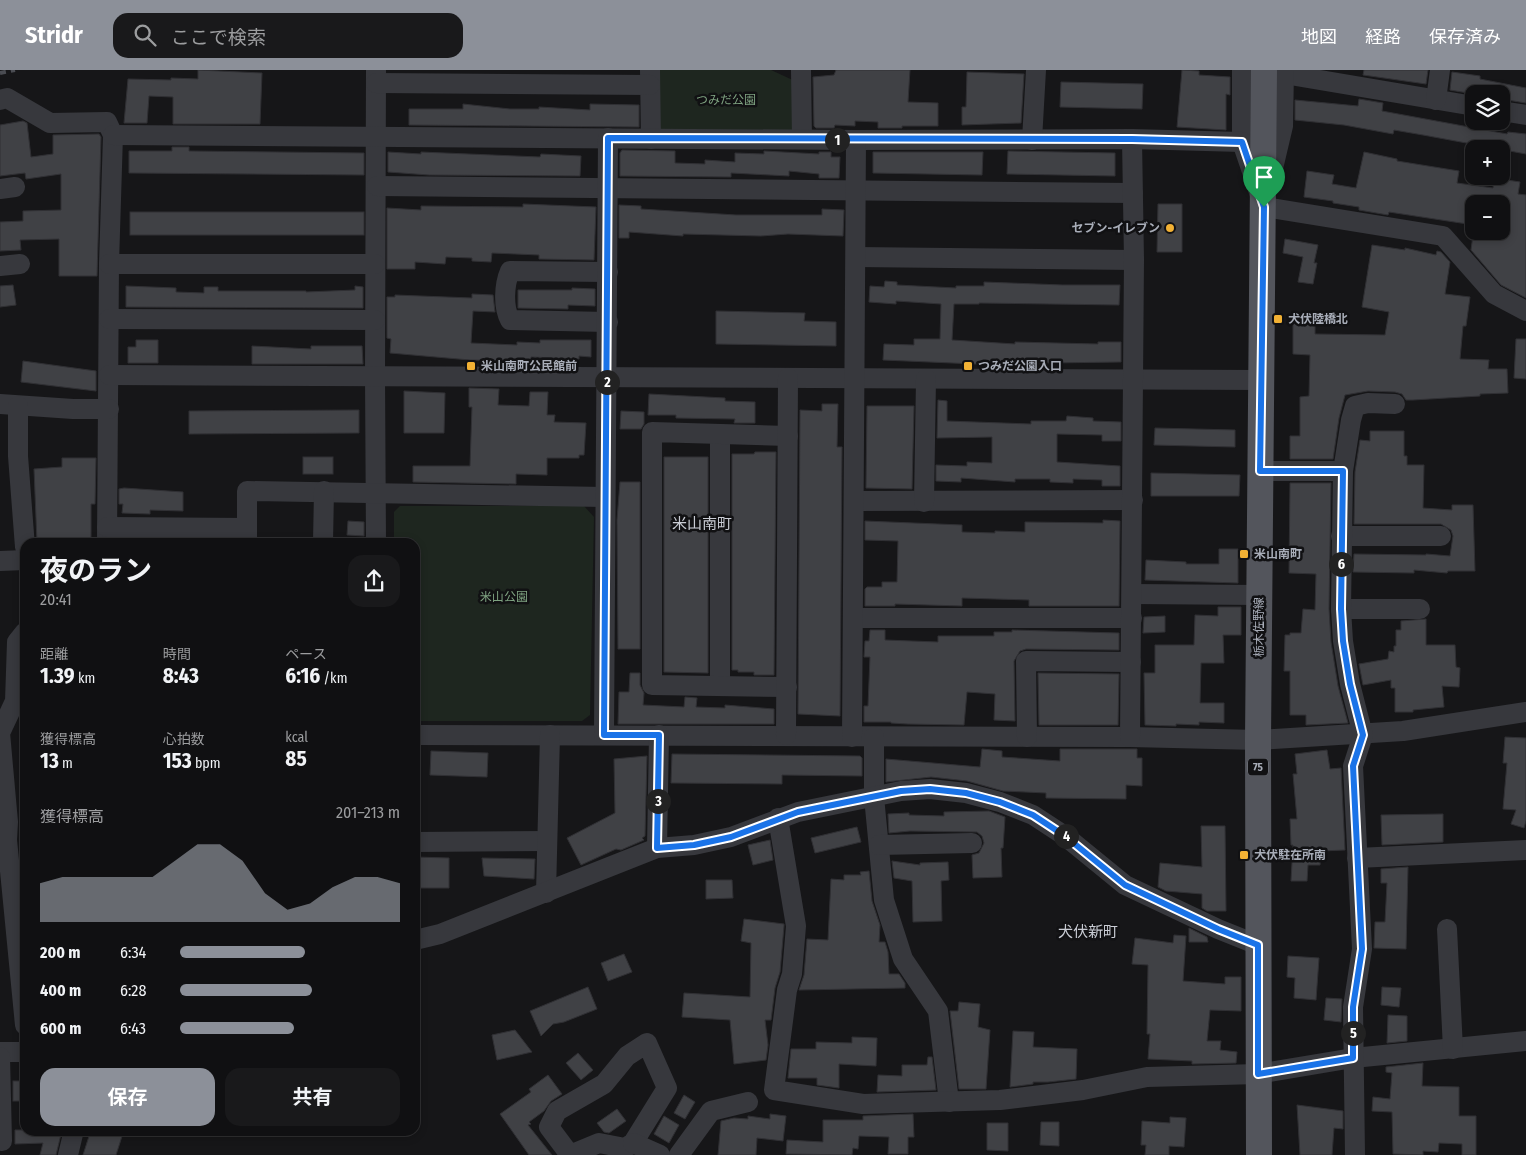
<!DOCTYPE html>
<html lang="ja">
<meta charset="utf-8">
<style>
body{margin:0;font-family:"Fira Sans Condensed","Noto Sans JP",sans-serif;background:#19191b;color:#f1f3f6;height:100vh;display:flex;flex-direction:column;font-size:19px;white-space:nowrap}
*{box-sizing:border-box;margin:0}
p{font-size:16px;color:#9c9d9f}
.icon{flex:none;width:28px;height:28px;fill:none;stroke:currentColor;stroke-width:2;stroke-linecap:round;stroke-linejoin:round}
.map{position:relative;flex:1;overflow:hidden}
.sheet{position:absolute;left:20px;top:468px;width:400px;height:598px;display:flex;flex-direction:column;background:#101012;border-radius:15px;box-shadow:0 2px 8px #0003,0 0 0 1px #303032}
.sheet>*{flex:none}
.tools{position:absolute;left:1465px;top:15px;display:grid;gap:10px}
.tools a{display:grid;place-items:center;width:45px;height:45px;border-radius:10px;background:#101012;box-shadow:0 2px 8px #0003,0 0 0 1px #303032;font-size:25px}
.pin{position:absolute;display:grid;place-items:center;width:42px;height:42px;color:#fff;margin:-51px -21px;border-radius:50% 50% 50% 0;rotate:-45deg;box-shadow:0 0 5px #0007}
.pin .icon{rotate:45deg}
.km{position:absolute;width:25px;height:25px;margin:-12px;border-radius:50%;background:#222;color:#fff;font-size:14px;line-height:25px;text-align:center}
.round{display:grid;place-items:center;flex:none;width:52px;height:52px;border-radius:15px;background:#19191b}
.summary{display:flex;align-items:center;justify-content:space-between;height:85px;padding:0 20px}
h1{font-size:28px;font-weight:700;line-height:38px}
.metrics{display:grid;grid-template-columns:repeat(3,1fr);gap:8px;height:85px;padding:5px 20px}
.metrics div{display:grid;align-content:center}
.metrics b{font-size:21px;font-weight:700}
.metrics small{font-size:14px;font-weight:400}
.metrics p{font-size:14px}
.chart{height:140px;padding:10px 20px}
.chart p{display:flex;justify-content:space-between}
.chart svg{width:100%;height:90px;margin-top:5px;fill:#8c9099;opacity:.7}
.button{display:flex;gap:10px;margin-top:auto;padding:10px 20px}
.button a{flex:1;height:58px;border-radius:15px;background:#8c9099;color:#fff;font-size:20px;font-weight:700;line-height:58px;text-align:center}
.button a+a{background:#19191b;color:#f1f3f6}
ul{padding:0 20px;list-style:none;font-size:16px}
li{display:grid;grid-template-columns:80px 60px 1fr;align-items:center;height:38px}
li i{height:12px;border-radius:6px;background:#8c9099}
header{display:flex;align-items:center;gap:30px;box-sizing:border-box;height:70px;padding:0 25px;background:#8c9099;color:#fff}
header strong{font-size:24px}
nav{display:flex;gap:28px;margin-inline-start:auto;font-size:18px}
.search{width:350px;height:45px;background:#19191b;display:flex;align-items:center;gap:12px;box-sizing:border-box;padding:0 18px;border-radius:15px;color:#9c9d9f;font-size:19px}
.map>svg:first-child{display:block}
.green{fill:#1e261f}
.building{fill:#404145;stroke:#303034}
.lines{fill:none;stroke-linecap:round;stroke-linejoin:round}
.minor{stroke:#37383d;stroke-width:20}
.major{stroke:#53555c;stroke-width:26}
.rail{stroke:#4a4c52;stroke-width:4;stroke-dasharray:6 5;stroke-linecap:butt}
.route-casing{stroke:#fff;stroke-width:10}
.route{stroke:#1a73e8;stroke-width:6}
.poi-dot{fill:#f2b134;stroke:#111113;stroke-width:2}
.labels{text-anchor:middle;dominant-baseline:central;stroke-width:5;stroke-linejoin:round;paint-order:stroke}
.shield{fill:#111113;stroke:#7b7e86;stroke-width:1}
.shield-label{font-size:11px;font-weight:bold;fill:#a8adb8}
.park-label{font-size:12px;fill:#7fa381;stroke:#111113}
.poi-label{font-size:12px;font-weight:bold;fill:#a8adb8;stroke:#111113;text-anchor:start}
.street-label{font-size:12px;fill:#a8adb8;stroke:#111113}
.quarter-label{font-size:15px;fill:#c9ccd4;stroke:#111113}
</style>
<header>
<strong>Stridr</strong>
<div class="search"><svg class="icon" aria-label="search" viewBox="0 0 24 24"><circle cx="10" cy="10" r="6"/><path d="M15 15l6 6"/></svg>ここで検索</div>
<nav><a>地図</a><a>経路</a><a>保存済み</a></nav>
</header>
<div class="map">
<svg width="1526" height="1085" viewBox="0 0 1526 1085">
<rect width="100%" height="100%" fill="#161618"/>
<g class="green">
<polygon points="655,0 771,0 797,12 797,60 659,61"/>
<polygon points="400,436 584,436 594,447 590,645 582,651 415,651 415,472 394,472 394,442"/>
</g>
<g class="building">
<polygon points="198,0 262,3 260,54 173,54 173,27 149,26 147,53 124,53 128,9 171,10 171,8 198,9"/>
<polygon points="836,0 910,0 908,32 938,33 938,56 902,56 902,58 878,58 878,52 855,51 855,56 835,55 834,58 816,58 814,56 813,7 834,5"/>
<polygon points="1182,0 1199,1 1199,5 1230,7 1230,25 1226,24 1226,60 1177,57"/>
<polygon points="1364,0 1428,0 1426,14 1363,5"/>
<polygon points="967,2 1024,4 1021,53 962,55 962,37 966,37"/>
<polygon points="1452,2 1480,6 1480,9 1526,18 1526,33 1501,29 1501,24 1474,24 1450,20"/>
<polygon points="1061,12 1143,14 1142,39 1060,37"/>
<polygon points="1359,29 1383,33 1382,41 1507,64 1508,62 1526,64 1526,84 1423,65 1394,60 1393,64 1344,55 1295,50 1295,30 1358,36"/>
<polygon points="463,34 510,39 539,39 539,37 590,40 590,34 639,35 639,57 409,55 409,39 463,39"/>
<polygon points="23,51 27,53 31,87 53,84 53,65 99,64 101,67 97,206 59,206 59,169 20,170 21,180 0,181 0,152 23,151 23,141 61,140 61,104 26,109 25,103 0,106 0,55"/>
<polygon points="172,77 189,77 189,81 364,83 364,105 129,103 129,81 172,81"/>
<polygon points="622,80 675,81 675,93 705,94 705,90 735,92 735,83 764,84 764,81 819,84 819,82 831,82 831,87 840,87 839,108 819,108 819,104 789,101 789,106 731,103 731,107 620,106 620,83"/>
<polygon points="1008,81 1115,83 1115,106 1007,104"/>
<polygon points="388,82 421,84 421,82 540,87 541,84 581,86 580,106 429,105 388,102"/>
<polygon points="873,82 983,82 982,105 873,103"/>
<polygon points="1364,82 1397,89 1397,91 1459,101 1457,113 1493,118 1494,108 1520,112 1518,124 1526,125 1526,228 1501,215 1471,180 1473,165 1499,169 1506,133 1474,128 1474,155 1389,142 1388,145 1359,140 1359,137 1333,133 1333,131 1304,127 1307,101 1334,105 1332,114 1356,118"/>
<polygon points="523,134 596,137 594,190 539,189 539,185 492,183 491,192 472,191 472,188 446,187 445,194 415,192 415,199 387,199 387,138 421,140 421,136 523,137"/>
<polygon points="1158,134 1182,134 1182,182 1157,182"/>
<polygon points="619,135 641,136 641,139 736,145 822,145 822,139 844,140 843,166 788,164 761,166 683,164 683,166 629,162 629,168 619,168"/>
<rect x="130" y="142" width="234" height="23"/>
<polygon points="1285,169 1318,175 1314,193 1317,193 1313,214 1298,212 1303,187 1283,183"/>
<polygon points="1372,175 1405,180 1405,178 1436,185 1437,181 1441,182 1450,192 1445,224 1470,227 1466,256 1463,256 1460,289 1489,290 1488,299 1507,299 1508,323 1480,324 1480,326 1413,330 1406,330 1402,324 1395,322 1368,321 1345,325 1339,348 1333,389 1290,389 1290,366 1300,366 1300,327 1309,326 1310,285 1293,284 1293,250 1315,251 1315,264 1385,265 1389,242 1362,237"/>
<polygon points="885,211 897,212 897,215 956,218 956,216 984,216 984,212 1063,215 1120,215 1119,235 979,233 979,234 954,234 952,270 1015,274 1015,272 1098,274 1098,272 1121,272 1121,292 976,294 883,290 884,274 914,275 914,269 940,269 941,234 896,231 896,234 869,232 870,216 884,217"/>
<polygon points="13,215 16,235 0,237 0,216"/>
<polygon points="126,216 176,218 176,222 204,223 204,217 218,217 218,221 306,221 306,222 355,220 355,216 363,217 363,238 126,237"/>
<polygon points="572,218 595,219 595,236 568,235 568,239 518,238 518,220 572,220"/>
<polygon points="472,224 493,225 495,242 473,241 471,273 517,275 517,272 540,273 540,270 591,270 591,287 579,286 579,289 531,287 531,291 470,290 390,283 391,269 387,268 387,227 395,227 395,225 472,228"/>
<polygon points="716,241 805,243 804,251 836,252 836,276 716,274"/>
<polygon points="1516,269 1526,269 1526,309 1514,308"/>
<polygon points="136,270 158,270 158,293 128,293 128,277 136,277"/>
<polygon points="252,276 311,279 311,276 362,276 363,294 252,294"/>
<polygon points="23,291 96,301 96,321 21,312"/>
<polygon points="469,318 499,319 498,335 529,336 530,322 548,322 547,345 555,345 554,352 586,353 584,385 579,385 579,388 547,388 547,405 516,404 516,414 413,412 413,396 470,396 472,337 469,337"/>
<polygon points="404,321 445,323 444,363 404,363"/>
<polygon points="649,324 725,328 725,331 755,332 755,353 734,353 735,349 676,348 676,345 648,345"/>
<polygon points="938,330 947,331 947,351 1031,354 1031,351 1066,351 1067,346 1093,348 1093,351 1121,352 1121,371 1102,371 1102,365 1057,364 1057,392 1120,396 1120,416 1102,416 1102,410 1073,409 1073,413 1050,412 1050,409 1015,409 1015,412 961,408 961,412 936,411 936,395 967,396 967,392 992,393 992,367 937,368"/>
<polygon points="822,334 838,334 837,377 842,377 840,646 798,644 800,340 822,341"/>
<polygon points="867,336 914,336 912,419 866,418"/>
<polygon points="359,340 359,363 189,364 189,341"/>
<polygon points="621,341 644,342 644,354 641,359 620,359"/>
<polygon points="1155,358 1235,360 1235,377 1154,375"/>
<polygon points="1370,361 1404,361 1404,386 1407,386 1407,395 1424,395 1423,438 1452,440 1452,435 1473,435 1475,501 1448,501 1447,503 1414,500 1414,503 1353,502 1354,484 1426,485 1426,484 1450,486 1453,466 1451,460 1441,454 1354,454 1355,402 1360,370 1370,371"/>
<polygon points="755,382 776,382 774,605 754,605 754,602 738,602 738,600 732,600 732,384 754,384"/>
<rect x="303" y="387" width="30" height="17"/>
<polygon points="664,387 708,387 708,603 664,602"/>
<polygon points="62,388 96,388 95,434 91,434 91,469 62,470 62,472 37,472 34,399 62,397"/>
<polygon points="1151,403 1240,405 1239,426 1151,426"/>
<polygon points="620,412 640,412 640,579 618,579 617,450"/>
<polygon points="1290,413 1331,413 1329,539 1331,572 1338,616 1348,653 1306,655 1306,645 1290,645 1290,601 1284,601 1285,565 1290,565 1290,563 1301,563 1303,539 1315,540 1316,504 1289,503"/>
<polygon points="124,418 183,422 183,441 150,440 150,444 122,443 123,434 119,434 119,419"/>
<polygon points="1103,450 1120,451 1119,536 1029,536 1029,530 962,528 962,536 895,534 895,536 865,536 865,519 867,517 882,517 882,512 897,512 898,471 865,470 865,451 962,455 962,462 995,463 995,461 1025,462 1025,452 1103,453"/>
<polygon points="348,451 364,452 364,466 347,465"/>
<polygon points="1219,479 1238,479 1238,513 1145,510 1146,490 1186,492 1186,494 1219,494"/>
<polygon points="1218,537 1241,537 1241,565 1223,565 1224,593 1201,593 1200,633 1224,633 1224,653 1199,652 1199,655 1176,654 1176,656 1145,655 1144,603 1155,603 1155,575 1194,575 1195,545 1218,546"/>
<polygon points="1165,546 1165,562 1143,563 1144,547"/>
<polygon points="1426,549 1426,575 1455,575 1456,597 1460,598 1459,617 1442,616 1444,637 1413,640 1413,642 1395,642 1395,618 1391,618 1391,610 1363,615 1359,594 1388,589 1389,581 1394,582 1394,576 1396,576 1396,560 1401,560 1401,551"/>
<polygon points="870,560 885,560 885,570 938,572 938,566 994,566 994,562 1012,562 1012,560 1119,563 1119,580 1026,579 1020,581 1014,591 1015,651 994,650 995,624 967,622 964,655 908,654 891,653 891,652 864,652 864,636 868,636 870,587 864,587 865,571 869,571"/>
<polygon points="630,603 640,603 640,615 644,623 643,635 684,637 685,627 697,628 696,637 725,638 725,635 774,639 774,654 618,654 619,622 629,622"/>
<polygon points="1038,603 1119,604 1118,655 1039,655"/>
<polygon points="1505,667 1526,668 1526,751 1524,758 1511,754 1516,740 1503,739 1507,693 1503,693"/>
<polygon points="982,679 1002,681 1002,687 1060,691 1060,679 1137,679 1137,688 1142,688 1142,716 1126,715 1126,729 1046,728 1046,723 1003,721 967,711 931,707 886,712 886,689 980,697"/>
<polygon points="1327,680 1330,699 1341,698 1345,780 1321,781 1320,795 1308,795 1307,811 1291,811 1293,775 1291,775 1290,749 1297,749 1293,704 1297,704 1295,684"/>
<polygon points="431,681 488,683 487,707 430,705"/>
<polygon points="672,684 860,686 862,688 862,706 782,705 782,714 671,713"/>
<polygon points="647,686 645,766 642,768 644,770 621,780 616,779 581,795 567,768 615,743 614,689"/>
<polygon points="989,741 1005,747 1003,778 1001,778 1002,807 973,808 972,785 979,783 984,773 982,766 977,762 910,761 889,763 888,744 909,743 909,745 944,746 944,742"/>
<polygon points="1443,744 1443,772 1382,775 1381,745"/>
<polygon points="1201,756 1225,756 1226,841 1207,841 1202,838 1202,824 1166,821 1158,817 1160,793 1202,797"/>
<polygon points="857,757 861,772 815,783 811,768"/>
<polygon points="770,770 773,790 753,795 748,775"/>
<polygon points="415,787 449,788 449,818 415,818"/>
<polygon points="482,788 535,789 534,809 484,806"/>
<polygon points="892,791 920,795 920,793 948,792 949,810 941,811 942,851 913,852 912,811 894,808"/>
<polygon points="1408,797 1406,879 1374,878 1375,852 1385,852 1387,813 1381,813 1381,799"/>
<polygon points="869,801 872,831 880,855 879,872 885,872 888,882 889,904 899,904 905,913 905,918 799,920 804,905 807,869 828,870 831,809 844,810 844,805 861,805 860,802"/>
<polygon points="706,810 732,810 733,828 706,829"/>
<polygon points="744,849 784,854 784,856 780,902 775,918 771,950 765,950 768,975 766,990 734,994 730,950 682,947 684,923 750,927 751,873 741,871"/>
<polygon points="1189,858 1207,867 1208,872 1189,872"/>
<polygon points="1174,865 1186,866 1183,911 1225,914 1225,907 1241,907 1241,941 1210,940 1207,971 1221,971 1220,980 1237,982 1236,993 1192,994 1192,991 1148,989 1150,964 1147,964 1148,895 1132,894 1135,868 1173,873"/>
<polygon points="624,884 632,902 608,911 601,893"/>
<polygon points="1288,886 1319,888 1316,930 1294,928 1295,908 1287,907"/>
<polygon points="588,917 597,939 564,952 553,954 541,966 530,941"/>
<polygon points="1382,917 1401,918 1399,937 1381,935"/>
<polygon points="1326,928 1342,929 1341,952 1324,950"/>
<polygon points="959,932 980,934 978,957 990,960 986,1019 959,1019 950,941 958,941"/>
<polygon points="1388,945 1407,946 1407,971 1387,973"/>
<polygon points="515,960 532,982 497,990 492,965"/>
<polygon points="1013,961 1034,962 1033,977 1077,979 1076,1009 1048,1012 1033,1012 1033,1014 1010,1017"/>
<polygon points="852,967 877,968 876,996 839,994 839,1018 817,1015 817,1008 788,1008 791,979 816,979 816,972 852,973"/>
<polygon points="578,983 593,1000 581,1010 566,993"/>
<polygon points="928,987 932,987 936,1020 877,1022 878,1005 902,1006 902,995 927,995"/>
<polygon points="1423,993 1422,1016 1459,1017 1459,1046 1476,1046 1476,1085 1462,1085 1462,1074 1439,1073 1438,1082 1423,1081 1423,1085 1393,1084 1392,1042 1372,1041 1373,1027 1390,1029 1392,1003 1386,1002 1386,997"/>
<polygon points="548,1005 562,1024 551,1031 544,1041 529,1052 531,1054 528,1055 552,1085 529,1085 500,1044 531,1022 529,1019"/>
<rect x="13" y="1011" width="12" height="20"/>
<polygon points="684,1025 695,1032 685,1049 674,1043"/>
<polygon points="1297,1035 1343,1041 1343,1059 1334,1058 1332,1085 1300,1085"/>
<polygon points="617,1039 626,1051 609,1063 604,1062 597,1053"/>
<polygon points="770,1044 786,1046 783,1071 757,1068 756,1085 718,1085 721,1051 734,1048 748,1049 748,1046 770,1049"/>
<polygon points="913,1044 914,1067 908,1067 908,1084 888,1084 889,1067 859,1066 858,1079 853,1078 852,1085 786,1084 787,1070 823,1072 823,1050 863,1050 863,1046"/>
<polygon points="664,1046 679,1055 669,1073 654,1064"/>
<polygon points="1170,1047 1186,1048 1184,1077 1169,1076 1169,1085 1145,1085 1146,1075 1141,1075 1142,1051 1170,1053"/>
<polygon points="1041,1052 1059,1052 1059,1076 1040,1075"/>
<polygon points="987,1053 1008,1053 1008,1081 987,1080"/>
<polygon points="15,1060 62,1060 56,1085 40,1085 43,1073 15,1074"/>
<polygon points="91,1060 124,1060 116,1085 83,1085"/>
</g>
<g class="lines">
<g class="minor">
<polyline points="376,0 375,307 376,472"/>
<polyline points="650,0 651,69"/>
<polyline points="801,0 802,69"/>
<polyline points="1242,0 1242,72 1264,137 1443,166 1494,224 1526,241"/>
<polyline points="1284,4 1474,36"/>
<polyline points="376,13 650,15"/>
<polyline points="0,30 7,28 50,53 107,52 113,65 109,194 107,472"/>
<polyline points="1436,30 1440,0"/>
<polyline points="1501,41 1526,45"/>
<polyline points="113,65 856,70 1132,69 1242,72"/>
<polyline points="1032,70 1036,0"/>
<polyline points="1270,111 1283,56 1284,0"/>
<polyline points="377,116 1133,123"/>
<polyline points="0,119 15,117"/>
<polyline points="856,187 1134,190"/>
<polyline points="109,194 375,194"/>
<polyline points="0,196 20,194"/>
<polyline points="109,249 375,250"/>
<path d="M608,252L510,250C503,237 504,215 510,201L608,202"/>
<polyline points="109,305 1261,310"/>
<polyline points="0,334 73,339 109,339"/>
<polyline points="18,336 18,386 25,477"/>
<polyline points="1260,401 1343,401"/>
<polyline points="854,431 1133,430"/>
<polyline points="924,432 926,309"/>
<polyline points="107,457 247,458"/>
<polyline points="1341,466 1441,466"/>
<polyline points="247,472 247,421 605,427"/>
<polyline points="323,472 324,421"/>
<polyline points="0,491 25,490"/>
<polyline points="1132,524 1259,525"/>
<polyline points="1341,539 1420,539"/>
<polyline points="853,548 1132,548"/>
<polyline points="25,562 17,572 15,631 0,663 8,752 7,770 25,955"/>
<polyline points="720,616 720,364"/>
<polyline points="787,617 652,615 652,362 788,366"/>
<polyline points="415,665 1130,667 1258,670 1403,661 1526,642"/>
<polyline points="604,665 608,68"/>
<polyline points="786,665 788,308"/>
<polyline points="852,667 856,70"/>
<polyline points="874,667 874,727 884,830 903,889 938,941 949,1032"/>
<polyline points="1027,667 1026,591 1131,592"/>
<polyline points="1130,667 1134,190 1132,69"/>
<polyline points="778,748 796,856 792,904 787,920 774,1020 863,1034 1000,1030 1083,1020 1147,1007 1258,1004 1353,988 1526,971"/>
<polyline points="415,772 547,771"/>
<polyline points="879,775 972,773"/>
<polyline points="657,778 659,665"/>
<polyline points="1357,788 1526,780"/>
<polyline points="546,823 550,665"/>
<polyline points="1447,859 1453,979"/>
<polyline points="415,870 440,864 657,778 694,775 731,767 798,742 901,721 930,719 966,723 1000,732 1033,745 1065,766 1125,815 1218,859 1258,875"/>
<polygon points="647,973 667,1018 633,1073 625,1078 599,1073 570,1085 549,1057 557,1041 604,1014 627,986"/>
<polyline points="0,982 25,982"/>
<polyline points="0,987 2,1071"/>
<polyline points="633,1073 660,1085"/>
<polyline points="68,1085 74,1060"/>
<polyline points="679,1085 711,1041 748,1032"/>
<polyline points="1355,1085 1353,937 1362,879 1353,696 1363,665 1350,614 1343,571 1341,539 1343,401 1351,350 1355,336 1368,333 1395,334"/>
</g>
<polyline class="major" points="1259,1085 1258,670 1264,0"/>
<polyline class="rail" points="0,3 15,0"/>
</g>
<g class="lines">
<g class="route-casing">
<polygon id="route" points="608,68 1132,69 1242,72 1264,137 1260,401 1343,401 1341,539 1343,571 1350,614 1363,665 1353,696 1362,879 1353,937 1353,988 1258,1004 1258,875 1218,859 1125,815 1065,766 1033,745 1000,732 966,723 930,719 901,721 798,742 731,767 694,775 657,778 659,665 604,665"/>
</g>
<use href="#route" class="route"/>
</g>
<g class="poi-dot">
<circle cx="1170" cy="158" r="5"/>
<rect x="1273" y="244" width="10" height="10" rx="2.5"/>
<rect x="466" y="291" width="10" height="10" rx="2.5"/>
<rect x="963" y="291" width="10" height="10" rx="2.5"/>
<rect x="1239" y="479" width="10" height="10" rx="2.5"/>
<rect x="1239" y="780" width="10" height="10" rx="2.5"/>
</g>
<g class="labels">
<rect class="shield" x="1248" y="688.5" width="20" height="17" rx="4"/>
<g class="shield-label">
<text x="1258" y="697">75</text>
</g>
<g class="park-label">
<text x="726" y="30">つみだ公園</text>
<text x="504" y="527">米山公園</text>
</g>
<g class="poi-label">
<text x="1160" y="158" text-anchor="end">セブン-イレブン</text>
<text x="1288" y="249">犬伏陸橋北</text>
<text x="481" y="296">米山南町公民館前</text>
<text x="978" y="296">つみだ公園入口</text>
<text x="1254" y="484">米山南町</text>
<text x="1254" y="785">犬伏駐在所南</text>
</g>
<g class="street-label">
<text transform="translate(1259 557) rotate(-90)">栃木佐野線</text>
</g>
<g class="quarter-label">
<text x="702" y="454">米山南町</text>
<text x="1088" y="862">犬伏新町</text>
</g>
</g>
</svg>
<div class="tools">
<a><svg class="icon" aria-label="layers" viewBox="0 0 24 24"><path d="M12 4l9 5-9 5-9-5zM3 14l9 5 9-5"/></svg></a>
<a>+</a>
<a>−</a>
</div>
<div class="pin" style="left:1264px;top:137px;background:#1e9e55"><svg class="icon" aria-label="arrive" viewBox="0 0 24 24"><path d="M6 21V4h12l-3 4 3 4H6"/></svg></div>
<b class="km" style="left:837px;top:70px">1</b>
<b class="km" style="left:607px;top:312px">2</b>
<b class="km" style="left:658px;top:731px">3</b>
<b class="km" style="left:1066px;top:766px">4</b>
<b class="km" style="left:1353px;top:963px">5</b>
<b class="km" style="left:1341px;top:494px">6</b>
<section class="sheet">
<div class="summary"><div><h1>夜のラン</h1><p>20:41</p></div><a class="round"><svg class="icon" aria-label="share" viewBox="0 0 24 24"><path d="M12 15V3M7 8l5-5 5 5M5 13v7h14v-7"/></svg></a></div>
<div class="metrics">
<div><p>距離</p><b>1.39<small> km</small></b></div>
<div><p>時間</p><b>8:43</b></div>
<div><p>ペース</p><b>6:16<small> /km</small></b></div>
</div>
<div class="metrics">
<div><p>獲得標高</p><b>13<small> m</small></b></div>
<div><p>心拍数</p><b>153<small> bpm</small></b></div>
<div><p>kcal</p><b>85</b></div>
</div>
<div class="chart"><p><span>獲得標高</span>201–213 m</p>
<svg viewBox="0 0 160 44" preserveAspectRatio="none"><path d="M0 44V25L10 22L20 22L30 22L40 22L50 22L60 14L70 6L80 6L90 14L100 30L110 38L120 35L130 27L140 22L150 22L160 25V44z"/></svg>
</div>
<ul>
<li><b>200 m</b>6:34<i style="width:57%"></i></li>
<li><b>400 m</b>6:28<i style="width:60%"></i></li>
<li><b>600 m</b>6:43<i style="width:52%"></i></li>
</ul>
<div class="button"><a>保存</a><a>共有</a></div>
</section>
</div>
